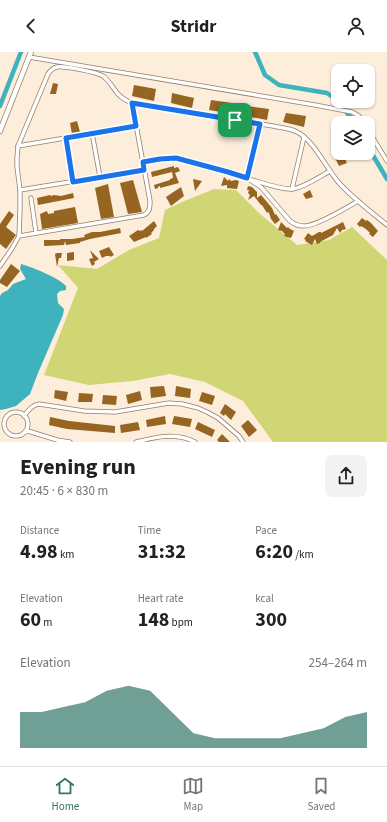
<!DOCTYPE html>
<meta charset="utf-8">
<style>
body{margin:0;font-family:"Source Sans 3",sans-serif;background:#f2f2f2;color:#202124;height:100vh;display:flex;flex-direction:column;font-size:15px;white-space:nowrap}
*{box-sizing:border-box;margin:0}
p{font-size:13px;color:#757577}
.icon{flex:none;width:22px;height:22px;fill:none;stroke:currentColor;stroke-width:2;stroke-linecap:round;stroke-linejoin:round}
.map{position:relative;height:390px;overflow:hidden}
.panel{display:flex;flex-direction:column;background:#fff;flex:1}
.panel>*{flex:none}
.controls{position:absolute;left:331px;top:12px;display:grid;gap:8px}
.controls a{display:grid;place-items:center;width:44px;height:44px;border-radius:8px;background:#fff;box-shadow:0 1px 3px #0004;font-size:20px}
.pin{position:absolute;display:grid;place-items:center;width:34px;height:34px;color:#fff;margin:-17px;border-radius:8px;box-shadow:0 2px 6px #0006}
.round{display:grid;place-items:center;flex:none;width:42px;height:42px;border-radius:8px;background:#f2f2f2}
.summary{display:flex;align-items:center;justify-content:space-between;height:68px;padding:0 20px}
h1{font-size:22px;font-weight:700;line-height:30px}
.stats{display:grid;grid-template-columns:repeat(3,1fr);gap:6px;height:68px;padding:4px 20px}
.stats div{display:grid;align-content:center}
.stats b{font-size:20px;font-weight:700}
.stats small{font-size:11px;font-weight:400}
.stats p{font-size:11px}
.chart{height:112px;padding:8px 20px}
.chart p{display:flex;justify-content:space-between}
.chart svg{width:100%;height:72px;margin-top:4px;fill:#347769;opacity:.7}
header{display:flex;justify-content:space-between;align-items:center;height:52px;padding:0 20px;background:#fff;font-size:18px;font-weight:700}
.tabs{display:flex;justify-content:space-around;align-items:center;height:56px;border-top:1px solid #e0e0e0;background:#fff;font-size:11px;color:#757577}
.tabs a{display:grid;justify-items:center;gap:2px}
.tabs .active{color:#347769}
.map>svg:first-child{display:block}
.green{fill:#d0d674}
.water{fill:#3fb3bd}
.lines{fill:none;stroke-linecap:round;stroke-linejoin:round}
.canal{stroke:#3fb3bd;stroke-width:4.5}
.building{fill:#956521}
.minor-casing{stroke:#917f6b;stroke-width:5}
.tertiary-casing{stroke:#917f6b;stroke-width:6}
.minor{stroke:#fff;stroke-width:3.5}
.tertiary{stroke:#fff;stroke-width:4.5}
.route-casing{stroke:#fff;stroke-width:8}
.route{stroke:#1a73e8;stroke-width:5}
</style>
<header><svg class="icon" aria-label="back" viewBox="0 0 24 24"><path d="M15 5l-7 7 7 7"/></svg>Stridr<svg class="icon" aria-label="person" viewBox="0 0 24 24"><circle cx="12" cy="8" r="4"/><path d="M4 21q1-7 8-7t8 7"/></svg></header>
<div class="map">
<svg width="387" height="390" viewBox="0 0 387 390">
<rect width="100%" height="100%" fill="#fdeddb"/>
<polygon class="green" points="214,137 236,138 259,161 297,193 329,188 352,175 387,208 387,390 273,390 243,349 205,330 170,322 133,329 89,333 44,323 78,236 58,213 97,217 129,198 159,186 165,158 182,150"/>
<path class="water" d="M21,212C32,215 59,226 66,234V238L60,239L57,242L58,251L64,257L63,263L38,321L30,342L16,354L6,357L0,358V244L2,241L8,238L13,232L26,227L20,217Z"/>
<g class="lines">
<g class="canal">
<polyline points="255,0 265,23 279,33 327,41 338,49"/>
<polyline points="338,49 355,71"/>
<polyline points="0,54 21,0"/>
<polyline points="368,95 387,127"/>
</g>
</g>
<g class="building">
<polygon points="53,31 58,32 56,42 50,42"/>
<polygon points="134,33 156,37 154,49 132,44"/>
<polygon points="172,41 194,46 192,56 171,51"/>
<polygon points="211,48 232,51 229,61 209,58"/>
<polygon points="247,54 269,57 267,68 246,64"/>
<polygon points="286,61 306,64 304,75 283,70"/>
<polygon points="77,69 80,80 72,82 70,71"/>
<polygon points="338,101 342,101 347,111 339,114 334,104"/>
<polygon points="174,114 174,116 178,115 180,119 175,121 179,131 160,136 160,134 158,135 158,136 155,137 154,133 170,128 170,127 173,126 172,120 152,125 151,120"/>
<polygon points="224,125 228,129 229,127 231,129 236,128 239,129 237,137 227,136 227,133 221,134"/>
<polygon points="193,127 202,129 195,139"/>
<polygon points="133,128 142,160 128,162 120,131"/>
<polygon points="108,132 114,165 101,167 95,136"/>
<polygon points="248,134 252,135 257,140 257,146 261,143 272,156 275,163 276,162 280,168 275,172 271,167 269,161 268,160 267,161 262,153 261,153 254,144 248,148 250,143 248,141 249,138 247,138"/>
<polygon points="181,135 184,144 171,154 166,145"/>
<polygon points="310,138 313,145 306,147 303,142"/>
<polygon points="73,141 74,146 38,153 37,146 50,143 51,144 54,143 61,144"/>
<polygon points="75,155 78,171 42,177 40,162 47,159 48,162 54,161 54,159"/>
<polygon points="9,159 14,163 6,175 16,183 6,197 0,192 0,172"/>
<polygon points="362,166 366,169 367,168 371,171 378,179 373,185 369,182 370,181 366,177 361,174 360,175 357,172"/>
<polygon points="154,169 157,174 154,177 154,178 151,181 152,182 146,186 146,185 134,190 129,184 138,178 140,179 142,178 142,179"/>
<polygon points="281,170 287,176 288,175 290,177 294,179 291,186 284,184 285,182 282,179 278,178"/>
<polygon points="343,170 346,177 342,178 340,181 337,176 333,183 320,190 320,191 317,192 315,187 312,193 305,189 306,188 304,187 308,181 312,184 319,180 321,180 321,181"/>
<polygon points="120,176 121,181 90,187 80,190 80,191 66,193 65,189 64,193 44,194 44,188 60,188 60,187 72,187 85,185 84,183 92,180 100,180"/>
<polygon points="109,195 114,203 110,205 110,204 106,204 102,206 99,199"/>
<polygon points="90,198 99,207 94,210 95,212 92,214 89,207 93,206"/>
<polygon points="74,200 74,208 67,209 67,201"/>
<polygon points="57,201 62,201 61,206 59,206 57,215 55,202"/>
<polygon points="11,212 20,219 7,235 0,231 0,228"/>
<polygon points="164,334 166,344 151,346 150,335"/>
<polygon points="176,334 191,337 190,346 175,344"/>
<polygon points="55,338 68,340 66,349 54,346"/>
<polygon points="140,339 142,348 128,352 126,343"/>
<polygon points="202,340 215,344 212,353 199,349"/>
<polygon points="79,341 93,342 92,350 78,350"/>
<polygon points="103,343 117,344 116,353 102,352"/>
<polygon points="225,352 236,360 231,368 225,362 224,364 220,361"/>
<polygon points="165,364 166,372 147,375 146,368"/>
<polygon points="174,364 192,367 190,375 172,372"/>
<polygon points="50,365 69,369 115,374 115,381 67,377 49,373"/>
<polygon points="248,368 257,378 249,385 241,374"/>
<polygon points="138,370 140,378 121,381 120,373"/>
<polygon points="198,370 215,378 212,385 195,377"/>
<polygon points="222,382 230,390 219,390 217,388"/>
</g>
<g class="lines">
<g class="minor-casing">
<g id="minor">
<polyline points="29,5 315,53 352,60 359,64 365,71"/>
<polyline points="368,78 387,109"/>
<polyline points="92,81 100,125"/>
<polyline points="67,86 73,129"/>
<polyline points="18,94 136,74"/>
<path d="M143,110L160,107L176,106L245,125L261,135L290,169C294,172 299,174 304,174C317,174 346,156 358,149"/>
<polyline points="247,126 260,72"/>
<path d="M252,128C263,131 283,138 293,137C305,135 319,125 330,119"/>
<polyline points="292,137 304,85"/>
<polyline points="20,138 144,118"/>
<polyline points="31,146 36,181"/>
<path d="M19,184L144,163C150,160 150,155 150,149L132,51"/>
<path d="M0,214L11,198L19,184L20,158V138L17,115V106L18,94L48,22C50,19 53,16 57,15C65,14 96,20 103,24C110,29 113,37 119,43C123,47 127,49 132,51L273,74C281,76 290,76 297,80C314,88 327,118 340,132C354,147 371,160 387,173"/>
<circle cx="16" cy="372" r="12"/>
<path d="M24,364C28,358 32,353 39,352L65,356L84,359L115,360L169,351L182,352L198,356L207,360L218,366L239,384L243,390"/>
<polyline points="25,380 28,379 57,388 70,390"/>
<path d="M136,390C156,385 176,380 195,390"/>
</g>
</g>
<g class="tertiary-casing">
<polyline id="tertiary" points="0,79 31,0"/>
</g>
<use href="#minor" class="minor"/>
<use href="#tertiary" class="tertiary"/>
</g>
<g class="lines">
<g class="route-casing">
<polygon id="route" points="132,51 260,72 247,126 228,120 176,106 160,107 143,110 144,118 73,130 66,86 136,74"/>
</g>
<use href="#route" class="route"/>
</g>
</svg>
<div class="controls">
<a><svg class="icon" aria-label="locate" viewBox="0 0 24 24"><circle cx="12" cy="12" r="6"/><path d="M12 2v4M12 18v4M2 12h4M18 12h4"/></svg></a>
<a><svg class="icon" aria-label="layers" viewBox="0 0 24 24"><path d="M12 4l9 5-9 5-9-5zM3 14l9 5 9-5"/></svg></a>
</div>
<div class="pin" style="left:235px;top:68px;background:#1e9e55"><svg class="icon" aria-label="arrive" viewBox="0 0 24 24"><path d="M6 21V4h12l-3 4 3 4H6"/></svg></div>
</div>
<section class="panel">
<div class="summary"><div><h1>Evening run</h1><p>20:45 · 6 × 830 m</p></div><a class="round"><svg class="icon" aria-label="share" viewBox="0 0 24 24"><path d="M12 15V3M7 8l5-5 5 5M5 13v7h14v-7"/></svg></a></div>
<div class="stats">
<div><p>Distance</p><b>4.98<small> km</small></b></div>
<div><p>Time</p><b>31:32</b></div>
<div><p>Pace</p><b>6:20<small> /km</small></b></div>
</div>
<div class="stats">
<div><p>Elevation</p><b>60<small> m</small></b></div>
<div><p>Heart rate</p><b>148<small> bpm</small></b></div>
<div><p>kcal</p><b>300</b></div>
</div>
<div class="chart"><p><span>Elevation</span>254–264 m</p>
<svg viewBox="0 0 160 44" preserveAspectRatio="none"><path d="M0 44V22L10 22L20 19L30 16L40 9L50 6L60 9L70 22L80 35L90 38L100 38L110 38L120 38L130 35L140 32L150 25L160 22V44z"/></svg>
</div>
</section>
<nav class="tabs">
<a class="active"><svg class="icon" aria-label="home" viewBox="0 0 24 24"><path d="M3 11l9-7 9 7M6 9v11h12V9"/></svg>Home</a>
<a><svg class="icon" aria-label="map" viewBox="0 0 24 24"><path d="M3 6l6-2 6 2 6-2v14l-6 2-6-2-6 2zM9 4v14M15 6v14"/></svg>Map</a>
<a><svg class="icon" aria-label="saved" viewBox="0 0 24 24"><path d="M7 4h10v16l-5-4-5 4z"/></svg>Saved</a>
</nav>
